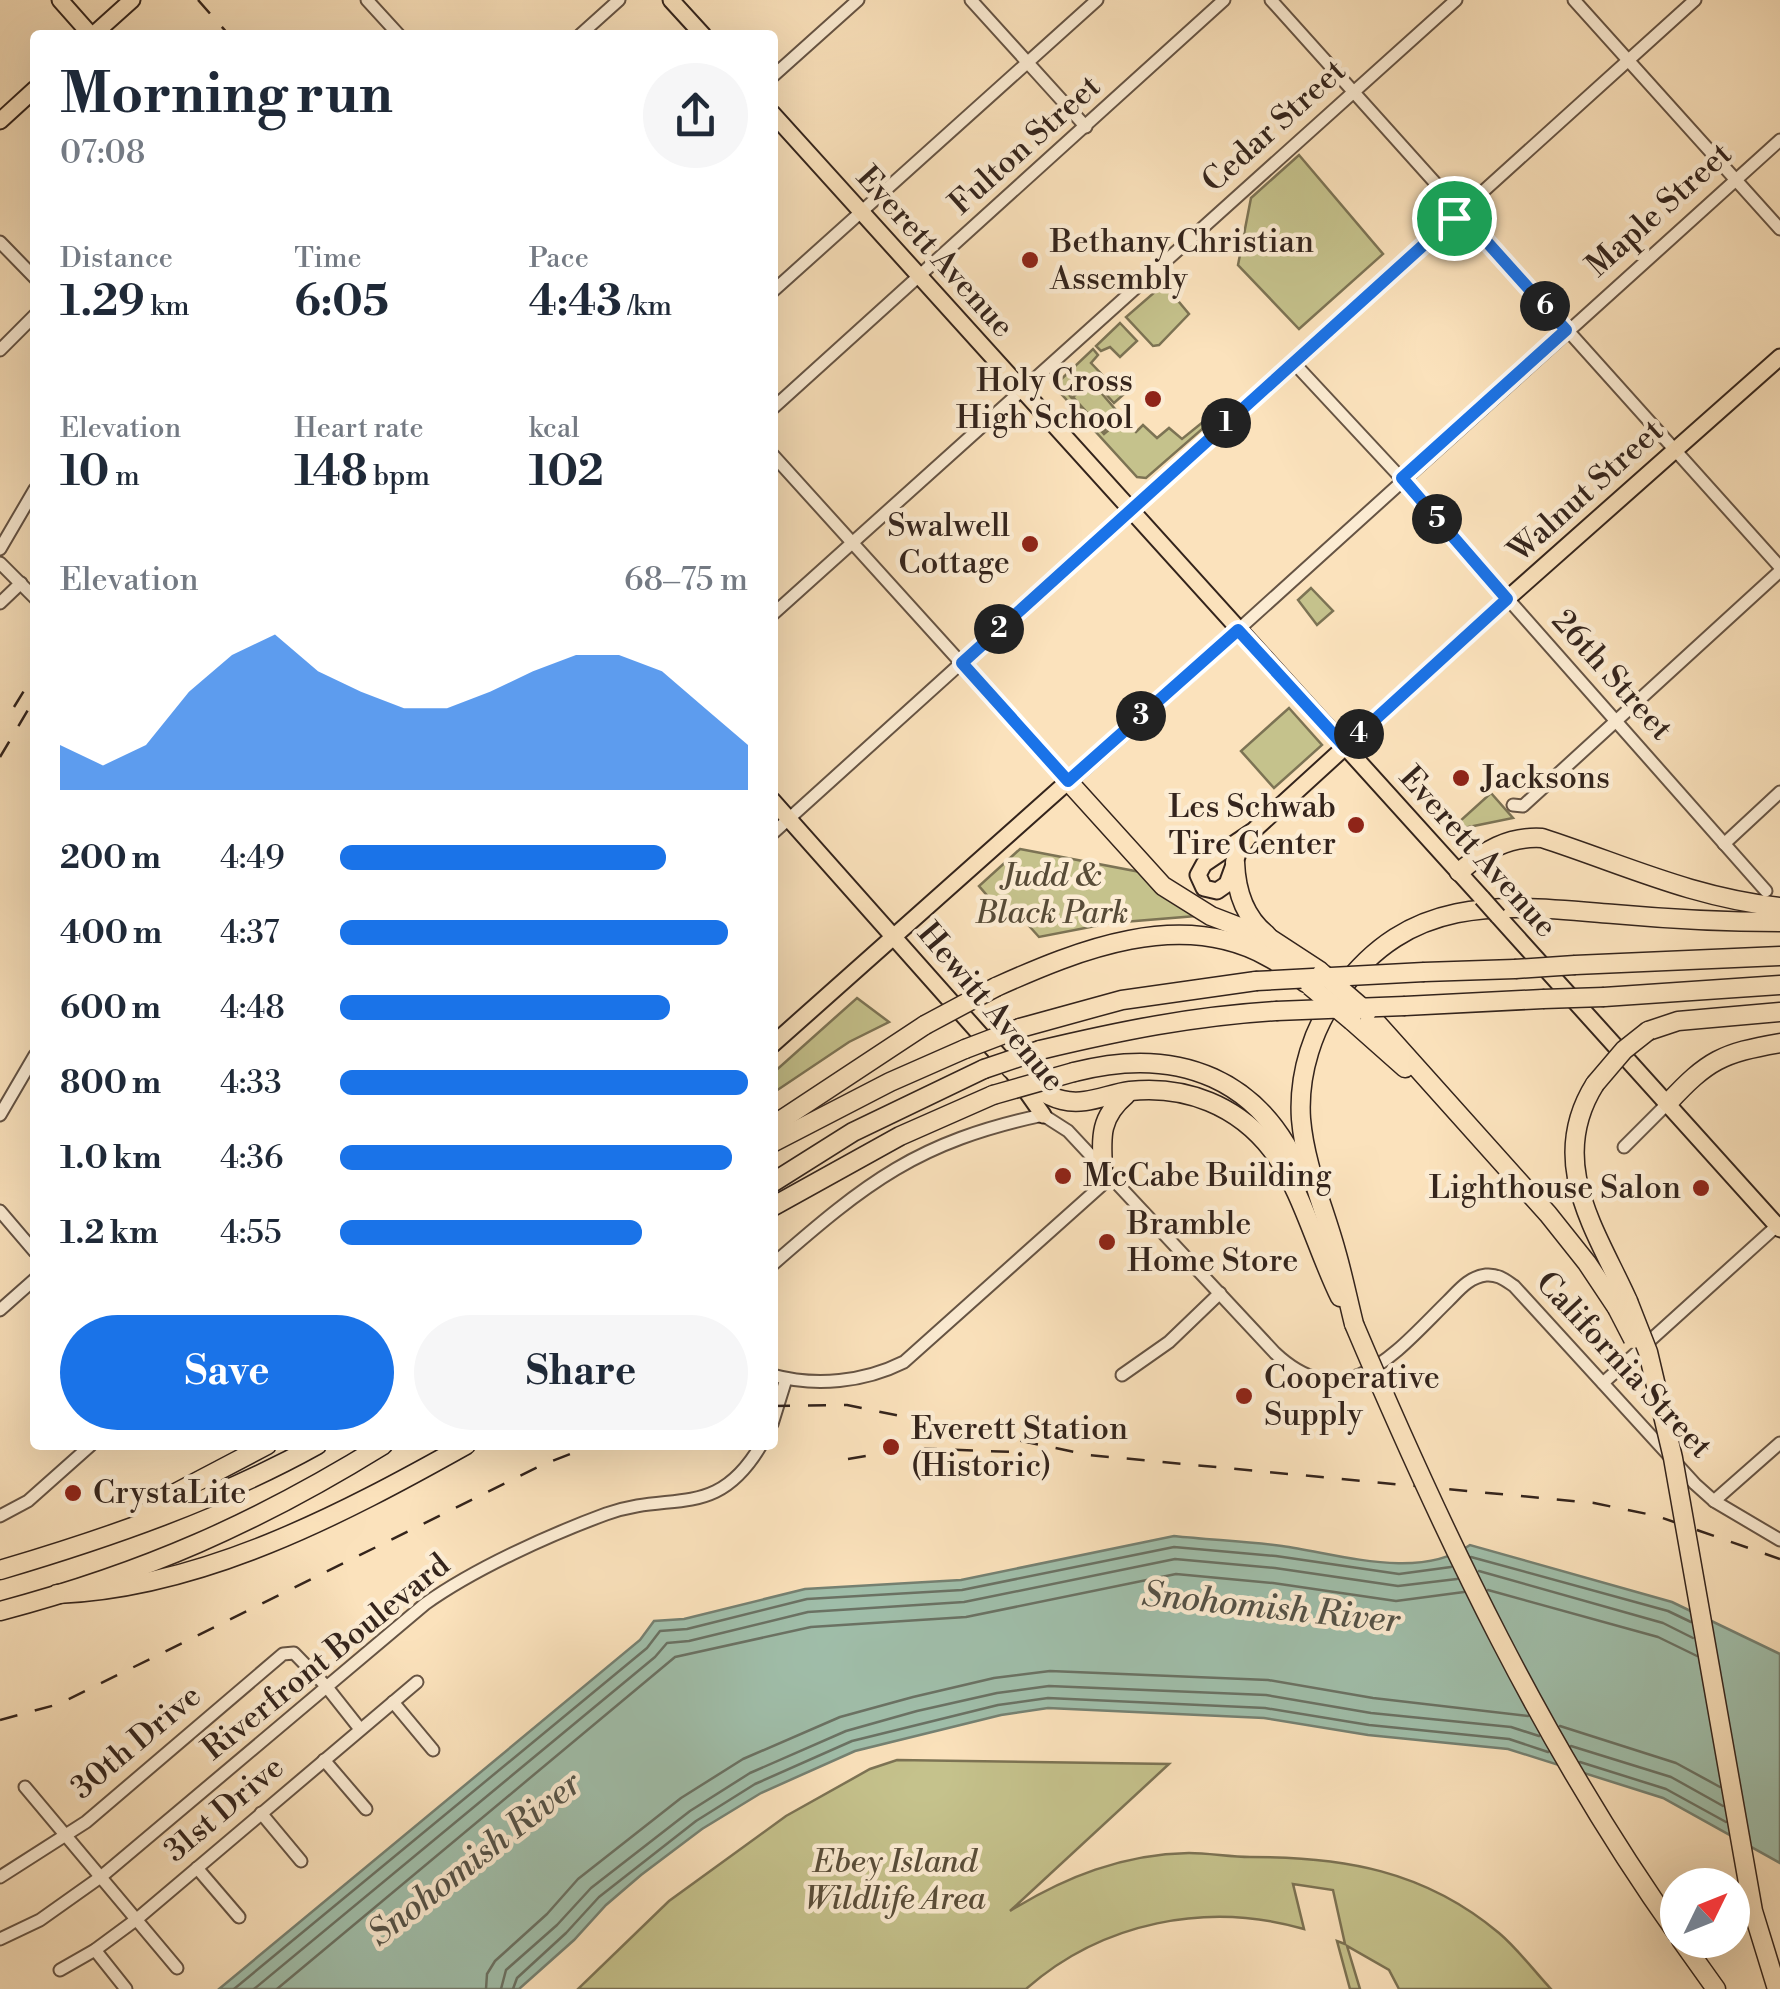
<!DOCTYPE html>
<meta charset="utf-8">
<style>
body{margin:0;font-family:"Libre Bodoni",serif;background:#f6f6f7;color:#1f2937;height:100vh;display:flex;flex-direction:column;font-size:38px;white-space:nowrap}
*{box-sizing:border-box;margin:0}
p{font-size:32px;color:#747a83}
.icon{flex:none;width:55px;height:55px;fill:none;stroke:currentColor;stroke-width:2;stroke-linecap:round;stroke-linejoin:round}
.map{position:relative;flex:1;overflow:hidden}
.panel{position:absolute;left:30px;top:30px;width:748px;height:1420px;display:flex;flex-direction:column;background:#fff;border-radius:10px;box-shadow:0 10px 40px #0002}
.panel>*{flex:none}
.needle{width:65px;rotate:47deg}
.fabs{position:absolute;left:1660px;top:1868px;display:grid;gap:20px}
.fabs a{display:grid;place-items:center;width:90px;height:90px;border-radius:50%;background:#fff;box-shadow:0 10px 40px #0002;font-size:50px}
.pin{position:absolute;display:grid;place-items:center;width:85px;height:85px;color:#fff;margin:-42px;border:5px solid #fff;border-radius:50%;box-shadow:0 2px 10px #0007}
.km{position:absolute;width:50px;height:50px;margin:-25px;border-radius:50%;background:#222;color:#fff;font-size:28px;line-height:50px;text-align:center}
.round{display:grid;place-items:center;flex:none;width:105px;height:105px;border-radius:52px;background:#f6f6f7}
.overview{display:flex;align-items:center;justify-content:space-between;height:170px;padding:0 30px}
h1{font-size:55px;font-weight:700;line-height:75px}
.metrics{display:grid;grid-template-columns:repeat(3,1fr);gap:15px;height:170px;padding:10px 30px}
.metrics div{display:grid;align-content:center}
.metrics b{font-size:42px;font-weight:700}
.metrics small{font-size:28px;font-weight:400}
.metrics p{font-size:28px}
.chart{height:280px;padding:20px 30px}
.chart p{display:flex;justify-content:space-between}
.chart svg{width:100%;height:180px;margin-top:10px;fill:#1a73e8;opacity:.7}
.cta{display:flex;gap:20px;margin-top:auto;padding:20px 30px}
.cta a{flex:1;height:115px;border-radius:60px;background:#1a73e8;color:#fff;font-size:40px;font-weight:700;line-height:115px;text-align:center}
.cta a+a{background:#f6f6f7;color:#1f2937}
ul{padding:0 30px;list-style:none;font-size:32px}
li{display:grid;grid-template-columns:160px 120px 1fr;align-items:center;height:75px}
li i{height:25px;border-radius:12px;background:#1a73e8}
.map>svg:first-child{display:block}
.green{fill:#c5c28c;stroke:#7c7354;stroke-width:2.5}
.water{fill:#a0bfab;stroke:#758172;stroke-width:2.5}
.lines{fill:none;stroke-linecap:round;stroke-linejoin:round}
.shore{stroke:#6a7264;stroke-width:2.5}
.minor-casing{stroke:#665444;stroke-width:15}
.major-casing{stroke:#34241c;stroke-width:19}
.highway-casing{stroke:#34241c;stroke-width:21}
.minor{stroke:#fcecd3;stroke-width:11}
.major{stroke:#fbe2bc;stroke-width:15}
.highway{stroke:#fbe2bc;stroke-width:18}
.rail{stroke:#34241c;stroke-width:2.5;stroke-dasharray:18 18;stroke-linecap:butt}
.major-bridge-casing{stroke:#34241c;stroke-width:19;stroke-linecap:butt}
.highway-bridge-casing{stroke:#34241c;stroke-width:21;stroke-linecap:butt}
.major-bridge{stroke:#fbe2bc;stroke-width:15}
.highway-bridge{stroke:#fbe2bc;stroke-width:18}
.route-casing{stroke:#fff;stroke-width:20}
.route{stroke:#1a73e8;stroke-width:12}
.poi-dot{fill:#8f2418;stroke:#fcecd3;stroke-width:4}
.labels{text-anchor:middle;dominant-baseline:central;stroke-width:9;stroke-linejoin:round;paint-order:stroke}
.street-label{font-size:32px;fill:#34241c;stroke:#fcecd3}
.poi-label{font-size:32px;fill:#34241c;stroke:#fcecd3;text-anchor:start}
.park-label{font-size:32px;font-style:italic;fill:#584c38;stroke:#fcecd3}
.water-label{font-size:35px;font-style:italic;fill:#545247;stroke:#fcecd3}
</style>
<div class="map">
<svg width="1780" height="1989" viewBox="0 0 1780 1989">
<rect width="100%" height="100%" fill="#fbe2bc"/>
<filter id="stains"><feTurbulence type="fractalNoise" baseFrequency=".002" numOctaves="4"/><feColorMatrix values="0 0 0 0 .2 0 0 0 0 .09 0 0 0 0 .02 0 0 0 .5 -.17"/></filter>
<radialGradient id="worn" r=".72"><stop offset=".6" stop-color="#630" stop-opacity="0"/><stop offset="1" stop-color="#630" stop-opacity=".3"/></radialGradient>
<g class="green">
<polygon points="1299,155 1383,254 1299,329 1238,265 1251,198"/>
<polygon points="1164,284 1189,314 1159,345 1153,346 1126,317"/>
<polygon points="1120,323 1137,341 1120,357 1110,347 1101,351 1096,346"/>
<polygon points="1093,349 1098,355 1091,363 1114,387 1125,377 1133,386 1114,403 1090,377 1070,396 1104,434 1123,418 1136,432 1143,425 1157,438 1169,428 1182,439 1203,422 1208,424 1146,478 1137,477 1054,386"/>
<polygon points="1091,381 1121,416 1104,431 1073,397"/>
<polygon points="1311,588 1333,611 1317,625 1298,600"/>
<polygon points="1289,708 1322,745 1274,788 1241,751"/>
<polygon points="1491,793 1513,818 1449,831"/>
<polygon points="1020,849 1140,872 1158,891 1196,916 1111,923 1039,937 1021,917 1014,923 1009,921 979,886"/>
<polygon points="857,998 889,1022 849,1042 773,1093 773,1073"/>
<path d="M897,1760L1169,1764L1010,1911C1065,1877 1123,1854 1189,1853C1209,1853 1230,1857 1250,1857C1343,1857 1424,1870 1499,1933C1518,1949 1534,1971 1551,1989H1399L1389,1970L1347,1946L1360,1989H1350L1337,1941L1345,1944L1333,1890L1293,1884L1304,1929C1207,1901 1102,1922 1026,1989H578L669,1901L786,1816L870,1769Z"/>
</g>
<path class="water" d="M1174,1536C1210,1540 1246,1541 1282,1546C1340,1554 1418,1581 1470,1545L1672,1602L1780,1654V1863L1663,1798L1508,1749L1368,1735L1264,1718L1048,1708L1001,1715L855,1751L761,1793L702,1829L641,1875L606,1905L574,1940L519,1989H219L640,1640L654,1621L684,1619L805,1589L961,1580Z"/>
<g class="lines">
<g class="shore">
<polyline points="1471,1557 1668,1611 1691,1622"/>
<polyline points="1479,1571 1663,1623 1693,1638"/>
<polyline points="1488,1590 1658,1637 1697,1656"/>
<polyline points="1560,1726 1676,1763 1720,1787"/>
<polyline points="1571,1746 1671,1777 1723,1806"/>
<polyline points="1580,1762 1666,1789 1726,1822"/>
<polyline points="234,1989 647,1648 660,1631 687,1629 807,1599 962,1590 1174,1547 1276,1556 1399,1574 1451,1567"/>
<polyline points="254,1989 655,1657 667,1643 689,1641 808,1612 964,1602 1175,1559 1275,1568 1398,1586 1457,1579"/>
<polyline points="277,1989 675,1657 811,1627 966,1617 1176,1574 1273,1583 1396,1601 1464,1592"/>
<polyline points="486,1989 487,1974 495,1961 547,1914 578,1879 681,1798 743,1759 840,1717 913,1697 994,1678 1050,1671 1268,1680 1373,1698 1528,1716"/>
<polyline points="501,1989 506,1970 557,1925 591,1888 690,1811 750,1773 846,1731 917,1711 997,1693 1049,1686 1266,1695 1371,1713 1511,1727 1539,1736"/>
<polyline points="513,1989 517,1978 566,1933 599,1897 696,1821 755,1784 852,1741 998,1705 1048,1698 1265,1708 1369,1725 1509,1739 1548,1752"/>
</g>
<g class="minor-casing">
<g id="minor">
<polyline points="367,0 399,35"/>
<polyline points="971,0 1086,127"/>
<polyline points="1271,0 1780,567"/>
<polyline points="1574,0 1780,229"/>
<polyline points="580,35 619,0"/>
<polyline points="772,77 858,0"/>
<polyline points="0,242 35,278"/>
<polyline points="772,292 1097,0"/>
<polyline points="0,350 35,315"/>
<polyline points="1294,363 1402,479 1766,891"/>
<polyline points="772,409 1224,0"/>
<polyline points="772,454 1068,781"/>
<polyline points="0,549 35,489"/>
<polyline points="0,563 35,598"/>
<polyline points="0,603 21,583"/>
<polyline points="772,615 1456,0"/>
<polyline points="1238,630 1780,140"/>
<polyline points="1513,805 1523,806 1780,571"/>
<polyline points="772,834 1695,0"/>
<polyline points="1724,844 1780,792"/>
<polyline points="0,1115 35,1055"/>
<polyline points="1624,1147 1668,1103"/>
<polyline points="0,1211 35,1252"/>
<path d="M772,1265C867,1182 917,1142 1043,1115L1068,1131L1275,1353C1345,1419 1397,1351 1448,1301C1459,1290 1469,1277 1486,1275C1498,1274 1505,1280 1514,1286L1695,1484L1714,1501L1780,1540"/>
<polyline points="0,1310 35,1279"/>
<path d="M772,1375C816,1387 864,1382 904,1362L1111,1177"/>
<polyline points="1122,1375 1169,1342 1220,1293"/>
<polyline points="1603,1383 1780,1223"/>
<polyline points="772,1424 786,1379"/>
<polyline points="1714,1501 1780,1443"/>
<polyline points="0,1516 28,1501 91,1445"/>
<polyline points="393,1702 433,1750"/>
<polyline points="324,1760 366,1809"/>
<polyline points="25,1787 177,1968"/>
<polyline points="261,1813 301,1861"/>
<polyline points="197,1868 239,1917"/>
<polyline points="0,1877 86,1822 283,1654 294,1653 326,1686 360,1729"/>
<path d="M0,1939L40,1920L102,1876L425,1604C474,1569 549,1535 606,1514C673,1490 716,1521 761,1445"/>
<polyline points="95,1950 126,1989"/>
<polyline points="60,1970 95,1950 137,1919 417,1682"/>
</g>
</g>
<g class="major-casing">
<g id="major">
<polyline points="60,0 91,35"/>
<polyline points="671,0 703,35"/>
<polyline points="93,35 132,0"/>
<polyline points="772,113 1482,898"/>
<polyline points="0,121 35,89"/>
<polyline points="772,800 1010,1068 1043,1115"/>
<polyline points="1253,831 1239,851 1227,884 1217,891 1204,888 1198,875 1204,864 1253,831 1507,599 1780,357"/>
<polyline points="1498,916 1780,1229"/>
<polyline points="772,1045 1238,630"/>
</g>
</g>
<g class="highway-casing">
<g id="highway">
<polyline points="1068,781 1163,886 1211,916 1271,939 1320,971"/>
<path d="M1235,862C1236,889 1244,917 1267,935"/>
<path d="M1459,872C1484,851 1508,836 1542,838C1625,865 1691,897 1780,907"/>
<polyline points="1575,965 1780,956"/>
<polyline points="1424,972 1515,969"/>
<path d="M996,987C1078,950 1181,908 1268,957C1282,964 1294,974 1306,983"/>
<polyline points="1604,997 1780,985"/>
<polyline points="1405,1006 1543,999"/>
<polyline points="1367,1012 1548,1214 1587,1263 1617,1308"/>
<polyline points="1352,1021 1405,1068"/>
<polyline points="1020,1028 1122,1000 1256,981"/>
<polyline points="1648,1031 1678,1021 1780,1012"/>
<path d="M1040,1050C1120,1031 1193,1016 1276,1011"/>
<path d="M1010,1068C1026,1080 1042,1095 1062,1100C1086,1106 1107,1094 1130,1091C1186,1085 1238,1106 1272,1150C1301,1188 1318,1253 1340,1297"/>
<path d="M1074,1072C1178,1045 1264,1078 1304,1182"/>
<path d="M1595,1084C1546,1162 1596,1230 1628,1301"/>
<path d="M1668,1103C1708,1060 1722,1053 1780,1043"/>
<polyline points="772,1126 925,1025"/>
<polyline points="772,1143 890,1082 965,1049"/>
<path d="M1103,1168C1101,1136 1100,1117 1126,1095"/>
<polyline points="772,1183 853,1132 984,1069"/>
<polyline points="772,1207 900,1136 993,1095"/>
<path d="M1354,1324C1348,1300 1343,1275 1336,1251C1324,1207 1305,1166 1301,1119C1298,1074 1313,1027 1340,991C1413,892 1504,905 1614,914C1669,919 1724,922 1780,922"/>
<polyline points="143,1515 166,1498 267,1445"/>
<path d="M0,1570C108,1538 218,1500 317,1445"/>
<path d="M57,1594C202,1588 341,1515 466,1445"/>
<path d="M0,1611C144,1573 257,1523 383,1445"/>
<polyline points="1681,1940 1716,1989"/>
</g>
</g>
<use href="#minor" class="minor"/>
<use href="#major" class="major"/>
<use href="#highway" class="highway"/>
<g class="rail">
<polyline points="198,0 229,35"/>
<polyline points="14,707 35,673"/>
<polyline points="0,757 35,698"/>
<polyline points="772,1406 847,1405 1089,1455 1594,1503 1657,1516 1780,1559"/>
<polyline points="848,1459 911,1448 1013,1452"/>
<polyline points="0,1720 59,1704 542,1465 593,1445"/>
</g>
<g class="major-bridge-casing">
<polyline id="major-bridge" points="1482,898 1498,916"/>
</g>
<g class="highway-bridge-casing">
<g id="highway-bridge">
<polyline points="1515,969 1575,965"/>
<polyline points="1322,973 1367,1012"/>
<polyline points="1256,981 1424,972"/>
<polyline points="1310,986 1352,1021"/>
<polyline points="1543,999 1604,997"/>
<polyline points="1276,1011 1405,1006"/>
<polyline points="925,1025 996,987"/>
<polyline points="965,1049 1020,1028"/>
<polyline points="984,1069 1040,1050"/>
<polyline points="1595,1084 1624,1050 1648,1031"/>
<polyline points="993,1095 1074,1072"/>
<polyline points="1628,1301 1648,1352 1673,1458 1753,1911 1777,1989"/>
<polyline points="1617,1308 1633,1339"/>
<path d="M1354,1324C1444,1536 1544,1747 1678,1935"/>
</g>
</g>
<use href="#major-bridge" class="major-bridge"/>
<use href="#highway-bridge" class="highway-bridge"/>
</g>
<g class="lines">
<g class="route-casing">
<polygon id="route" points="1460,212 1566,330 1402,478 1507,599 1345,747 1238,630 1068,781 962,663"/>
</g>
<use href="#route" class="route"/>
</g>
<g class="poi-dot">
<circle cx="1030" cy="260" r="10"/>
<circle cx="1153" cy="399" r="10"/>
<circle cx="1030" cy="544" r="10"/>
<circle cx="1461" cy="778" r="10"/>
<circle cx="1356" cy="825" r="10"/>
<circle cx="1063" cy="1176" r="10"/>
<circle cx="1701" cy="1188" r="10"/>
<circle cx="1107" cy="1242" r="10"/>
<circle cx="1244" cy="1396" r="10"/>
<circle cx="891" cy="1447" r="10"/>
<circle cx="73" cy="1493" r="10"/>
</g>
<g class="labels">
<g class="street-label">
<text transform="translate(1274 126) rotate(-42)">Cedar Street</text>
<text transform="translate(1025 145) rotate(-42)">Fulton Street</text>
<text transform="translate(1659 210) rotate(-42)">Maple Street</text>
<text transform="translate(935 252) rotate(48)">Everett Avenue</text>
<text transform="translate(1586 491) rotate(-42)">Walnut Street</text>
<text transform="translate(1612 675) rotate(48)">26th Street</text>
<text transform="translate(1478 852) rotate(48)">Everett Avenue</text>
<text transform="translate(991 1007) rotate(50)">Hewitt Avenue</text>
<text transform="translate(1624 1365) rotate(47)">California Street</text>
<text transform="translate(326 1657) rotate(-39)">Riverfront Boulevard</text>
<text transform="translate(136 1742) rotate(-40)">30th Drive</text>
<text transform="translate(224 1809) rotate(-40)">31st Drive</text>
</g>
<g class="poi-label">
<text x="1050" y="242">Bethany Christian<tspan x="1050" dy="37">Assembly</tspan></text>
<text x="1133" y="381" text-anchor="end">Holy Cross<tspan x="1133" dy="37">High School</tspan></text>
<text x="1010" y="526" text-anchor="end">Swalwell<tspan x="1010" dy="37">Cottage</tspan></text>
<text x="1481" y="778">Jacksons</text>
<text x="1336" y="807" text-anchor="end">Les Schwab<tspan x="1336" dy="37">Tire Center</tspan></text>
<text x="1083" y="1176">McCabe Building</text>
<text x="1681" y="1188" text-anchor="end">Lighthouse Salon</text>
<text x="1127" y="1224">Bramble<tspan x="1127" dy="37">Home Store</tspan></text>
<text x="1264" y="1378">Cooperative<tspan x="1264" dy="37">Supply</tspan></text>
<text x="911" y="1429">Everett Station<tspan x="911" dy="37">(Historic)</tspan></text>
<text x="93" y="1493">CrystaLite</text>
</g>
<g class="park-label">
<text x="1052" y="876">Judd &amp;<tspan x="1052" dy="37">Black Park</tspan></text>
<text x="895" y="1862">Ebey Island<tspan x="895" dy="37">Wildlife Area</tspan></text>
</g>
<g class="water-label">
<text transform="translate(1271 1608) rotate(6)">Snohomish River</text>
<text transform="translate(475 1859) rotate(-38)">Snohomish River</text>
</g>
</g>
<rect width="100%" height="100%" filter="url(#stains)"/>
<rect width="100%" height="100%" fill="url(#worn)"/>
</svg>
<div class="fabs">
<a><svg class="needle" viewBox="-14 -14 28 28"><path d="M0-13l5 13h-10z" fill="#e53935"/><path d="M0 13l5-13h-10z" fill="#747a83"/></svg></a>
</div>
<div class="pin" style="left:1454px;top:218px;background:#1e9e55"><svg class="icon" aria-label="arrive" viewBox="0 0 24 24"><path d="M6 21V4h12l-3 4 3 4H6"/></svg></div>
<b class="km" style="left:1226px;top:423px">1</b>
<b class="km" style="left:999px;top:629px">2</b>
<b class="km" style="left:1141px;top:716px">3</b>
<b class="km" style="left:1359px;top:734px">4</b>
<b class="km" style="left:1437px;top:519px">5</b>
<b class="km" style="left:1545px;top:306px">6</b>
<section class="panel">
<div class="overview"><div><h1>Morning run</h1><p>07:08</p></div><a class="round"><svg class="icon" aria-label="share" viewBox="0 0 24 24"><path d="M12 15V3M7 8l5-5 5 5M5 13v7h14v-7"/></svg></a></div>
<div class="metrics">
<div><p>Distance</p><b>1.29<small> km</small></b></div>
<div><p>Time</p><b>6:05</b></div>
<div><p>Pace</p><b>4:43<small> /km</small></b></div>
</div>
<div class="metrics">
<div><p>Elevation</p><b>10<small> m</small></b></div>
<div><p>Heart rate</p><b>148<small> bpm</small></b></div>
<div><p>kcal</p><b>102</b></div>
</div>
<div class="chart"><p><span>Elevation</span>68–75 m</p>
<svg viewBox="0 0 160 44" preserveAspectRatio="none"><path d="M0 44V33L10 38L20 33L30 20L40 11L50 6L60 15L70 20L80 24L90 24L100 20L110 15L120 11L130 11L140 15L150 24L160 33V44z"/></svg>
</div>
<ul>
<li><b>200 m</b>4:49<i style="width:80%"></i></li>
<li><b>400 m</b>4:37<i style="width:95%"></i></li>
<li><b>600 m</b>4:48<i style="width:81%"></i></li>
<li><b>800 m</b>4:33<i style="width:100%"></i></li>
<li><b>1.0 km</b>4:36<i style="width:96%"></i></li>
<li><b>1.2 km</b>4:55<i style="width:74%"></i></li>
</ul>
<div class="cta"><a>Save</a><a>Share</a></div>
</section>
</div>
